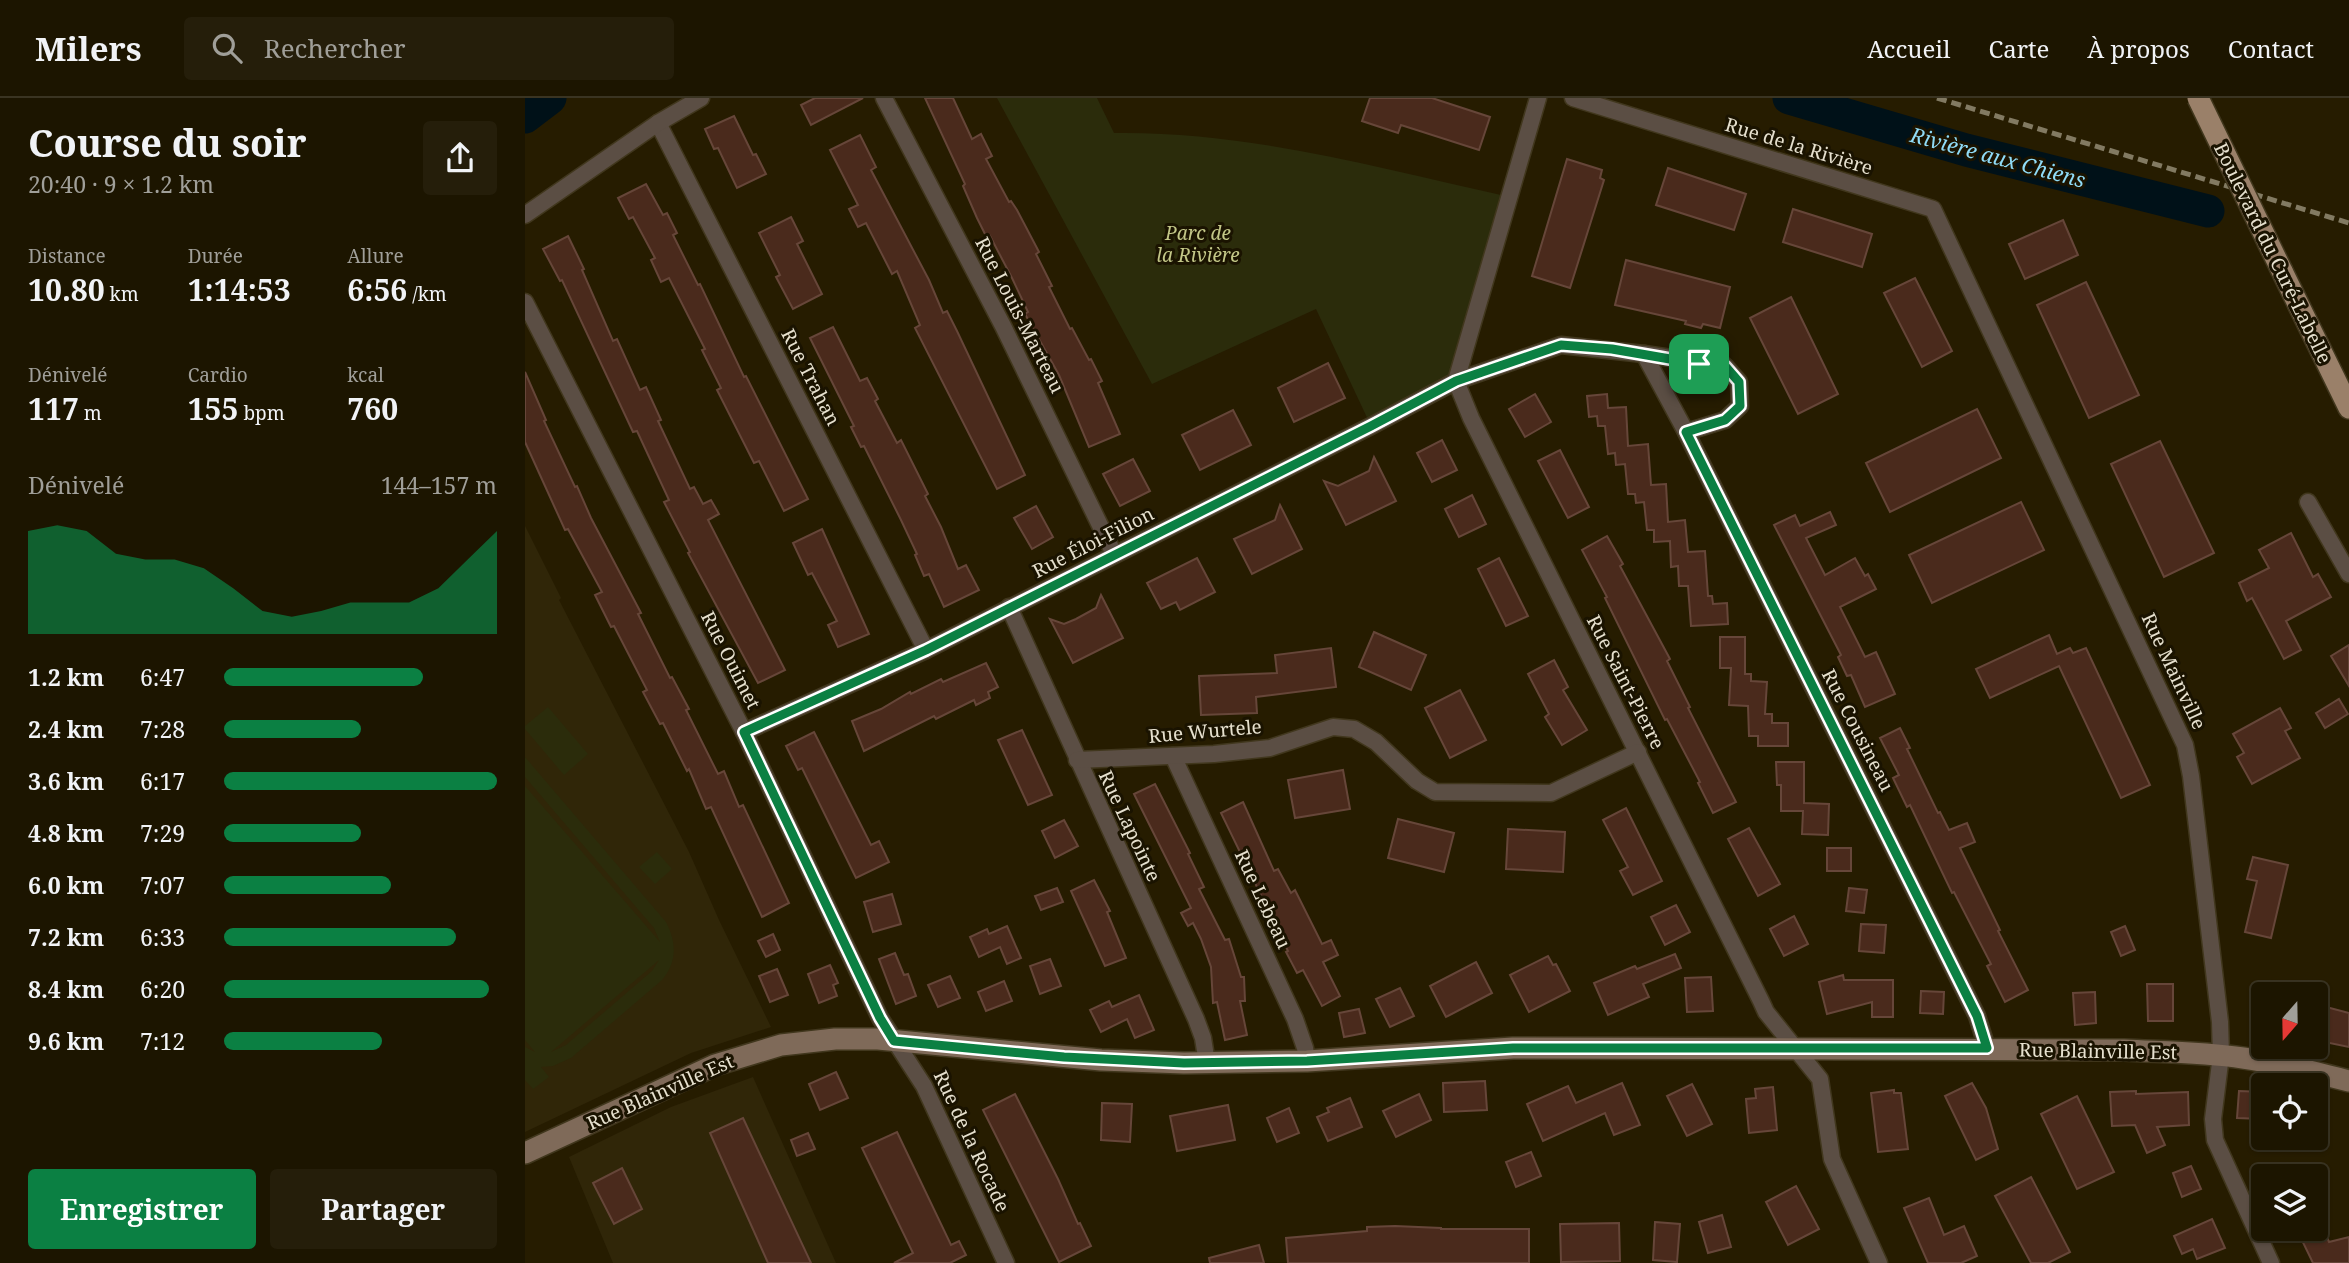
<!DOCTYPE html>
<html lang="fr">
<meta charset="utf-8">
<style>
body{margin:0;font-family:"Noto Serif",serif;background:#251e0a;color:#f1f3f6;height:100vh;display:flex;flex-direction:column;font-size:26px;white-space:nowrap}
*{box-sizing:border-box;margin:0}
p{font-size:23px;color:#a09f99}
.icon{flex:none;width:38px;height:38px;fill:none;stroke:currentColor;stroke-width:2;stroke-linecap:round;stroke-linejoin:round}
.map{position:relative;flex:1;overflow:hidden}
.side{display:flex;flex-direction:column;background:#1c1500;width:525px}
.side>*{flex:none}
.needle{width:46px;rotate:200deg}
.buttons{position:absolute;left:1726px;top:884px;display:grid;gap:14px}
.buttons a{display:grid;place-items:center;width:77px;height:77px;border-radius:7px;background:#1c1500;box-shadow:0 2px 5px #0004,0 0 0 2px #3a3422;font-size:35px}
.pin{position:absolute;display:grid;place-items:center;width:60px;height:60px;color:#fff;margin:-30px;border-radius:14px;box-shadow:0 4px 10px #0006}
.round{display:grid;place-items:center;flex:none;width:74px;height:74px;border-radius:7px;background:#251e0a}
.headline{display:flex;align-items:center;justify-content:space-between;height:119px;padding:0 28px}
h1{font-size:38px;font-weight:700;line-height:52px}
.figures{display:grid;grid-template-columns:repeat(3,1fr);gap:10px;height:119px;padding:7px 28px}
.figures div{display:grid;align-content:center}
.figures b{font-size:30px;font-weight:700}
.figures small{font-size:19px;font-weight:400}
.figures p{font-size:19px}
.chart{height:196px;padding:14px 28px}
.chart p{display:flex;justify-content:space-between}
.chart svg{width:100%;height:126px;margin-top:7px;fill:#0b8043;opacity:.7}
.cta{display:flex;gap:14px;margin-top:auto;padding:14px 28px}
.cta a{flex:1;height:80px;border-radius:7px;background:#0b8043;color:#fff;font-size:28px;font-weight:700;line-height:80px;text-align:center}
.cta a+a{background:#251e0a;color:#f1f3f6}
ul{padding:0 28px;list-style:none;font-size:23px}
li{display:grid;grid-template-columns:112px 84px 1fr;align-items:center;height:52px}
li i{height:18px;border-radius:9px;background:#0b8043}
header{display:flex;align-items:center;gap:42px;box-sizing:border-box;height:98px;padding:0 35px;background:#1c1500;border-bottom:2px solid #3a3422}
header strong{font-size:33px}
nav{display:flex;gap:38px;margin-inline-start:auto;font-size:24px}
.search{width:490px;height:63px;background:#251e0a;display:flex;align-items:center;gap:18px;box-sizing:border-box;padding:0 24px;border-radius:7px;color:#a09f99;font-size:26px}
main{display:flex;flex:1;min-height:0}
.map>svg:first-child{display:block}
.built{fill:#302608}
.green{fill:#2b2c0b;fill-rule:evenodd}
.lines{fill:none;stroke-linecap:round;stroke-linejoin:round}
.river{stroke:#001118;stroke-width:33}
.building{fill:#4a2a1c;stroke:#664639;stroke-width:2}
.street-casing{stroke:#41371d;stroke-width:19}
.secondary-casing{stroke:#41371d;stroke-width:24}
.primary-casing{stroke:#41371d;stroke-width:24}
.street{stroke:#5b4e44;stroke-width:16}
.secondary{stroke:#7f6a59;stroke-width:21}
.primary{stroke:#9a8069;stroke-width:21}
.rail{stroke:#827a62;stroke-width:5;stroke-dasharray:10 5;stroke-linecap:butt}
.primary-bridge-casing{stroke:#41371d;stroke-width:24;stroke-linecap:butt}
.primary-bridge{stroke:#9a8069;stroke-width:21}
.route-casing{stroke:#fff;stroke-width:14}
.route{stroke:#0b8043;stroke-width:9}
.labels{text-anchor:middle;dominant-baseline:central;stroke-width:6;stroke-linejoin:round;paint-order:stroke}
.street-label{font-size:19px;fill:#e6e0ce;stroke:#1a1300}
.park-label{font-size:19px;font-style:italic;fill:#c3c787;stroke:#1a1300}
.water-label{font-size:21px;font-style:italic;fill:#90dcf7;stroke:#1a1300}
</style>
<header>
<strong>Milers</strong>
<div class="search"><svg class="icon" aria-label="search" viewBox="0 0 24 24"><circle cx="10" cy="10" r="6"/><path d="M15 15l6 6"/></svg>Rechercher</div>
<nav><a>Accueil</a><a>Carte</a><a>À propos</a><a>Contact</a></nav>
</header>
<main>
<section class="side">
<div class="headline"><div><h1>Course du soir</h1><p>20:40 · 9 × 1.2 km</p></div><a class="round"><svg class="icon" aria-label="share" viewBox="0 0 24 24"><path d="M12 15V3M7 8l5-5 5 5M5 13v7h14v-7"/></svg></a></div>
<div class="figures">
<div><p>Distance</p><b>10.80<small> km</small></b></div>
<div><p>Durée</p><b>1:14:53</b></div>
<div><p>Allure</p><b>6:56<small> /km</small></b></div>
</div>
<div class="figures">
<div><p>Dénivelé</p><b>117<small> m</small></b></div>
<div><p>Cardio</p><b>155<small> bpm</small></b></div>
<div><p>kcal</p><b>760</b></div>
</div>
<div class="chart"><p><span>Dénivelé</span>144–157 m</p>
<svg viewBox="0 0 160 44" preserveAspectRatio="none"><path d="M0 44V8L10 6L20 8L30 16L40 18L50 18L60 21L70 28L80 36L90 38L100 36L110 33L120 33L130 33L140 28L150 18L160 8V44z"/></svg>
</div>
<ul>
<li><b>1.2 km</b>6:47<i style="width:73%"></i></li>
<li><b>2.4 km</b>7:28<i style="width:50%"></i></li>
<li><b>3.6 km</b>6:17<i style="width:100%"></i></li>
<li><b>4.8 km</b>7:29<i style="width:50%"></i></li>
<li><b>6.0 km</b>7:07<i style="width:61%"></i></li>
<li><b>7.2 km</b>6:33<i style="width:85%"></i></li>
<li><b>8.4 km</b>6:20<i style="width:97%"></i></li>
<li><b>9.6 km</b>7:12<i style="width:58%"></i></li>
</ul>
<div class="cta"><a>Enregistrer</a><a>Partager</a></div>
</section>
<div class="map">
<svg width="1824" height="1165" viewBox="0 0 1824 1165">
<rect width="100%" height="100%" fill="#261c00"/>
<g class="built">
<polygon points="0,428 36,500 34,502 164,754 194,822 246,929 166,955 0,1034"/>
<polygon points="228,979 311,1165 88,1165 44,1059 146,1009"/>
</g>
<g class="green">
<path d="M472,0H572L589,35C724,33 854,70 985,99L931,283L846,328L791,211L627,286Z"/>
<polygon points="23,609 63,656 39,677 0,631 0,628"/>
<path d="M0,659L141,824C152,845 152,864 137,882L46,960L28,968L16,969L24,979L8,991L0,982V949L10,954L0,942V688L135,844L129,830L0,679ZM134,862L127,873L41,947L26,954Z"/>
<polygon points="132,754 147,771 130,786 114,769"/>
</g>
<g class="lines">
<g class="river">
<polyline points="1264,0 1441,52 1683,113"/>
<polyline points="0,19 25,0"/>
</g>
</g>
<g class="building">
<polygon points="290,0 338,0 286,27 276,7"/>
<polygon points="400,0 428,0 447,41 456,36 467,58 461,61 484,104 486,103 492,112 514,154 511,156 527,188 524,189 545,231 547,230 564,262 566,261 577,283 573,285 595,336 564,349 534,277 500,216 503,214 487,180 465,138 462,140 452,120 438,88 440,86"/>
<polygon points="845,0 907,0 965,19 954,52 876,27 873,35 837,23"/>
<polygon points="209,18 228,57 231,56 241,76 212,90 193,50 189,51 180,31"/>
<polygon points="335,37 351,69 346,72 404,182 418,215 422,213 432,233 500,377 472,391 390,230 395,227 372,173 367,176 341,125 333,129 324,111 333,107 305,52"/>
<polygon points="1042,61 1077,72 1075,80 1079,82 1045,190 1007,178"/>
<polygon points="1143,70 1221,96 1209,132 1131,107"/>
<polygon points="121,86 138,117 142,115 152,135 148,137 173,187 175,186 219,279 221,278 283,401 259,413 234,363 229,365 192,292 196,290 177,252 180,251 144,180 136,184 126,162 130,160 108,119 104,121 93,100"/>
<polygon points="1268,111 1347,136 1337,169 1258,144"/>
<polygon points="266,119 278,143 272,146 297,196 268,211 251,179 255,177 234,135"/>
<polygon points="1538,122 1553,157 1500,181 1484,146"/>
<polygon points="43,138 59,171 57,172 88,243 92,241 115,292 121,289 136,322 133,323 165,391 169,389 178,406 186,402 194,416 183,422 260,572 233,585 163,455 165,454 139,404 144,402 112,333 108,334 37,182 35,183 18,151"/>
<polygon points="1101,162 1205,189 1195,230 1178,226 1176,230 1160,226 1161,223 1090,207"/>
<polygon points="1390,180 1427,253 1397,269 1359,195"/>
<polygon points="1561,184 1614,297 1564,320 1512,207"/>
<polygon points="1266,199 1313,296 1273,316 1225,220"/>
<polygon points="308,229 335,283 342,280 353,301 350,303 372,345 376,342 403,396 400,398 416,429 433,471 441,467 454,492 419,509 404,476 399,478 390,457 392,456 376,422 339,348 336,349 326,329 329,328 285,240"/>
<polygon points="803,265 820,300 769,324 753,290"/>
<polygon points="0,274 21,322 19,323 50,389 52,388 66,420 116,515 113,516 145,580 147,579 164,611 161,612 193,676 199,673 214,709 218,707 264,805 237,819 186,709 181,711 164,671 162,673 138,625 135,626 118,594 122,592 89,528 86,529 70,497 77,494 43,431 40,432 0,344"/>
<polygon points="1010,296 1026,324 1000,339 984,311"/>
<polygon points="1082,296 1083,310 1101,309 1103,348 1123,346 1126,387 1141,386 1143,424 1160,422 1163,454 1180,453 1183,498 1187,498 1188,506 1202,505 1203,526 1166,528 1163,488 1154,488 1153,468 1146,469 1145,443 1129,444 1129,432 1122,432 1119,404 1111,405 1110,396 1103,396 1100,366 1091,367 1090,355 1083,356 1080,328 1073,328 1072,318 1064,319 1062,298"/>
<polygon points="1452,311 1476,360 1365,414 1341,365"/>
<polygon points="708,312 726,347 675,372 657,337"/>
<polygon points="917,342 932,372 907,384 892,355"/>
<polygon points="1635,343 1689,455 1639,479 1586,366"/>
<polygon points="1035,352 1064,409 1043,420 1013,363"/>
<polygon points="849,359 871,403 821,427 799,383 813,388 844,373"/>
<polygon points="608,361 625,393 595,408 578,376"/>
<polygon points="947,397 961,426 934,439 920,411"/>
<polygon points="1496,404 1519,452 1407,505 1384,457"/>
<polygon points="755,407 777,451 727,476 709,441 750,422"/>
<polygon points="511,408 528,439 507,451 489,420"/>
<polygon points="1305,414 1311,427 1281,440 1300,477 1330,460 1340,478 1343,476 1351,491 1315,509 1340,559 1351,554 1370,596 1340,609 1326,577 1322,578 1313,559 1316,557 1249,427 1270,417 1275,428"/>
<polygon points="297,431 344,536 313,549 303,527 312,523 287,475 283,477 268,445"/>
<polygon points="1766,435 1788,479 1793,476 1806,499 1761,523 1776,552 1759,561 1727,500 1722,503 1714,485 1744,470 1734,452"/>
<polygon points="1082,438 1098,466 1095,468 1145,561 1142,563 1165,609 1163,610 1211,704 1188,715 1173,685 1175,684 1142,621 1140,622 1080,500 1082,499 1057,452"/>
<polygon points="672,460 690,494 655,512 651,504 636,511 622,485"/>
<polygon points="974,460 1003,518 981,528 953,471"/>
<polygon points="576,497 598,540 548,565 525,521 539,526 551,521 571,510"/>
<polygon points="849,534 901,557 886,592 834,569"/>
<polygon points="1524,537 1532,556 1545,550 1548,555 1561,550 1625,687 1596,700 1534,568 1465,600 1451,571"/>
<polygon points="1195,539 1220,539 1220,576 1226,576 1226,583 1242,584 1240,616 1247,616 1247,625 1263,625 1263,648 1233,648 1233,638 1224,638 1223,608 1204,607 1206,570 1195,570"/>
<polygon points="1824,547 1824,588 1806,558"/>
<polygon points="806,550 811,589 731,599 732,615 676,617 674,578 752,575 750,557"/>
<polygon points="1029,562 1043,589 1038,592 1062,632 1037,647 1020,619 1024,616 1003,576"/>
<polygon points="461,565 473,589 463,594 465,600 451,607 449,602 411,621 409,618 339,653 327,623 356,611 385,594 386,596 416,581 418,584"/>
<polygon points="935,592 961,642 925,660 900,610"/>
<polygon points="1814,601 1823,616 1800,630 1791,615"/>
<polygon points="1755,610 1766,630 1760,633 1775,660 1727,686 1712,659 1719,655 1708,636"/>
<polygon points="1375,630 1385,650 1382,651 1413,715 1415,714 1424,732 1442,725 1450,744 1435,750 1475,832 1473,833 1503,892 1480,904 1462,868 1466,866 1429,794 1427,795 1385,707 1382,709 1368,680 1374,677 1355,640"/>
<polygon points="497,632 527,697 503,707 473,642"/>
<polygon points="289,634 346,747 354,743 364,764 331,780 277,670 273,672 261,648"/>
<polygon points="1251,664 1279,664 1279,705 1304,706 1303,737 1277,736 1278,713 1256,713 1256,687 1252,687"/>
<polygon points="818,672 825,711 770,720 763,682"/>
<polygon points="630,686 665,755 663,756 679,789 674,791 700,842 704,841 716,879 719,879 720,903 715,903 722,937 700,942 692,904 688,905 686,869 676,841 668,825 663,828 656,815 666,810 609,696"/>
<polygon points="718,704 749,773 753,771 766,795 770,792 797,846 806,842 813,857 798,864 815,898 797,908 778,872 772,875 761,854 763,853 696,715"/>
<polygon points="1101,710 1137,783 1108,797 1095,773 1103,769 1078,722"/>
<polygon points="873,721 929,735 919,774 863,760"/>
<polygon points="539,722 553,748 530,760 517,733"/>
<polygon points="1224,730 1255,786 1233,798 1203,741"/>
<polygon points="983,731 1040,734 1038,774 981,771"/>
<rect x="1302" y="750" width="24" height="23"/>
<polygon points="1728,759 1763,767 1746,840 1720,834 1732,783 1722,781"/>
<polygon points="569,782 585,813 582,814 601,860 580,868 546,793"/>
<polygon points="532,790 538,804 516,812 510,798"/>
<polygon points="1324,790 1342,792 1339,815 1321,813"/>
<polygon points="367,796 376,826 348,834 339,804"/>
<polygon points="1151,807 1165,834 1140,847 1126,819"/>
<polygon points="1269,818 1283,846 1259,858 1245,831"/>
<polygon points="1336,826 1361,827 1359,855 1334,853"/>
<polygon points="482,828 496,860 482,866 475,849 454,859 445,839 462,831 464,836"/>
<polygon points="1600,828 1610,852 1596,858 1586,834"/>
<polygon points="248,836 255,852 241,859 233,843"/>
<polygon points="370,855 379,877 383,876 391,898 371,906 354,861"/>
<polygon points="1150,856 1156,870 1118,886 1124,899 1083,917 1069,885 1110,868 1112,871"/>
<polygon points="1023,858 1028,867 1031,866 1045,893 1004,914 985,877"/>
<polygon points="525,861 536,888 515,896 505,868"/>
<polygon points="951,864 967,895 921,919 905,888"/>
<polygon points="305,867 313,885 308,887 312,898 294,905 283,876"/>
<polygon points="252,871 263,897 245,904 234,878"/>
<polygon points="1318,877 1319,882 1368,882 1368,919 1347,919 1347,904 1302,916 1294,884"/>
<polygon points="425,878 435,900 413,909 403,887"/>
<polygon points="1186,879 1188,913 1162,914 1160,880"/>
<polygon points="479,883 487,903 461,913 453,894"/>
<polygon points="1622,886 1648,886 1648,923 1623,923"/>
<polygon points="875,890 889,918 865,929 851,901"/>
<polygon points="1396,893 1419,894 1418,916 1395,915"/>
<polygon points="1570,894 1571,925 1550,927 1548,895"/>
<polygon points="614,897 629,932 610,940 602,921 576,934 565,912 584,903 587,909"/>
<polygon points="1790,906 1824,915 1824,949 1790,942"/>
<polygon points="834,911 840,935 819,939 814,915"/>
<polygon points="311,974 323,1000 295,1012 284,986"/>
<polygon points="960,983 962,1012 919,1014 918,985"/>
<polygon points="1097,985 1115,1027 1089,1037 1080,1015 1018,1043 1002,1006 1043,988 1051,1005"/>
<polygon points="1447,985 1461,1010 1473,1051 1451,1062 1420,998"/>
<polygon points="1167,986 1187,1026 1162,1038 1142,998"/>
<polygon points="1248,989 1252,1032 1224,1035 1221,1001 1231,1000 1230,991"/>
<polygon points="1369,992 1369,995 1376,995 1383,1051 1353,1054 1346,995"/>
<polygon points="1611,993 1611,996 1663,994 1664,1027 1632,1029 1640,1047 1622,1055 1610,1027 1587,1028 1585,994"/>
<polygon points="1714,993 1738,994 1737,1021 1712,1020"/>
<polygon points="490,996 533,1081 553,1126 555,1125 566,1148 534,1164 458,1012"/>
<polygon points="894,996 906,1022 871,1039 858,1013"/>
<polygon points="1552,998 1589,1074 1552,1091 1516,1016"/>
<polygon points="825,1000 837,1029 803,1043 792,1019 804,1014 802,1010"/>
<polygon points="577,1005 607,1006 605,1044 576,1042"/>
<polygon points="703,1007 710,1042 652,1053 645,1018"/>
<polygon points="764,1010 774,1035 752,1044 742,1020"/>
<polygon points="218,1020 286,1165 243,1165 185,1035"/>
<polygon points="372,1034 426,1147 434,1143 441,1157 425,1165 369,1165 388,1155 337,1050"/>
<polygon points="283,1035 290,1051 272,1058 266,1042"/>
<polygon points="1006,1054 1016,1078 991,1089 981,1064"/>
<polygon points="1666,1068 1676,1091 1657,1099 1648,1075"/>
<polygon points="97,1070 117,1111 89,1126 68,1085"/>
<polygon points="1506,1079 1545,1154 1523,1165 1506,1165 1470,1098"/>
<polygon points="1271,1088 1294,1131 1263,1147 1241,1104"/>
<polygon points="1404,1100 1419,1137 1439,1128 1452,1158 1436,1165 1403,1165 1379,1110"/>
<polygon points="1197,1117 1206,1149 1183,1155 1174,1124"/>
<polygon points="1687,1121 1700,1150 1672,1161 1668,1151 1657,1156 1649,1138"/>
<polygon points="1130,1124 1155,1126 1152,1164 1128,1162"/>
<polygon points="1094,1125 1095,1163 1036,1164 1035,1126"/>
<polygon points="870,1128 916,1130 916,1131 1004,1131 1004,1165 763,1165 761,1140 842,1133 842,1129"/>
<polygon points="1771,1130 1798,1130 1804,1144 1824,1139 1824,1165 1788,1165"/>
<polygon points="734,1147 739,1165 685,1165 684,1160"/>
</g>
<g class="lines">
<g class="street-casing">
<g id="street">
<polyline points="359,0 478,228 589,456"/>
<polyline points="1013,0 931,283 946,320 1236,903 1241,914 1295,981 1307,1061 1354,1165"/>
<polyline points="1048,0 1408,111 1660,647 1666,678 1695,924 1696,957 1688,1021 1690,1042 1746,1165"/>
<polyline points="133,25 401,552"/>
<polyline points="0,117 133,25 176,0"/>
<polyline points="0,204 219,634 355,920 399,988 481,1165"/>
<polyline points="1119,256 1200,268 1214,284 1215,308 1200,322 1161,334"/>
<polyline points="1783,404 1824,476"/>
<polyline points="484,509 671,921 678,940 682,965"/>
<polyline points="219,634 401,552 846,328 931,283 1036,247 1119,256 1161,334 1452,918 1462,950"/>
<polyline points="648,658 770,921 780,950 782,963"/>
<polyline points="552,662 689,656 745,650 808,629 829,631 851,644 892,683 910,694 1026,695 1113,654"/>
</g>
</g>
<g class="secondary-casing">
<path id="secondary" d="M0,1055L190,967L256,947L310,941H353L576,962L659,965L782,963L988,950L1599,952C1639,954 1678,954 1718,960C1754,965 1789,974 1824,983"/>
</g>
<g class="primary-casing">
<polyline id="primary" points="1757,173 1824,310"/>
</g>
<use href="#street" class="street"/>
<use href="#secondary" class="secondary"/>
<use href="#primary" class="primary"/>
<polyline class="rail" points="1412,0 1824,125"/>
<g class="primary-bridge-casing">
<polyline id="primary-bridge" points="1673,0 1757,173"/>
</g>
<use href="#primary-bridge" class="primary-bridge"/>
</g>
<g class="lines">
<g class="route-casing">
<polygon id="route" points="1036,247 1087,251 1174,266 1200,268 1214,284 1215,308 1200,322 1161,334 1452,918 1462,950 988,950 782,963 659,965 539,959 369,943 355,920 219,634 401,552 846,328 931,283"/>
</g>
<use href="#route" class="route"/>
</g>
<g class="labels">
<g class="street-label">
<text transform="translate(1274 48) rotate(17)">Rue de la Rivière</text>
<text transform="translate(1748 155) rotate(64)">Boulevard du Curé-Labelle</text>
<text transform="translate(495 217) rotate(63)">Rue Louis-Marteau</text>
<text transform="translate(286 279) rotate(63)">Rue Trahan</text>
<text transform="translate(568 444) rotate(-27)">Rue Éloi-Filion</text>
<text transform="translate(206 562) rotate(63)">Rue Ouimet</text>
<text transform="translate(1649 573) rotate(65)">Rue Mainville</text>
<text transform="translate(1101 584) rotate(63)">Rue Saint-Pierre</text>
<text transform="translate(1333 632) rotate(63)">Rue Cousineau</text>
<text transform="translate(680 633) rotate(-5)">Rue Wurtele</text>
<text transform="translate(605 728) rotate(65)">Rue Lapointe</text>
<text transform="translate(738 801) rotate(65)">Rue Lebeau</text>
<text transform="translate(1573 953) rotate(1)">Rue Blainville Est</text>
<text transform="translate(135 994) rotate(-24)">Rue Blainville Est</text>
<text transform="translate(447 1043) rotate(65)">Rue de la Rocade</text>
</g>
<g class="park-label">
<text x="673" y="135">Parc de<tspan x="673" dy="22">la Rivière</tspan></text>
</g>
<g class="water-label">
<text transform="translate(1473 59) rotate(15)">Rivière aux Chiens</text>
</g>
</g>
</svg>
<div class="buttons">
<a><svg class="needle" viewBox="-14 -14 28 28"><path d="M0-13l5 13h-10z" fill="#e53935"/><path d="M0 13l5-13h-10z" fill="#a09f99"/></svg></a>
<a><svg class="icon" aria-label="locate" viewBox="0 0 24 24"><circle cx="12" cy="12" r="6"/><path d="M12 2v4M12 18v4M2 12h4M18 12h4"/></svg></a>
<a><svg class="icon" aria-label="layers" viewBox="0 0 24 24"><path d="M12 4l9 5-9 5-9-5zM3 14l9 5 9-5"/></svg></a>
</div>
<div class="pin" style="left:1174px;top:266px;background:#1e9e55"><svg class="icon" aria-label="arrive" viewBox="0 0 24 24"><path d="M6 21V4h12l-3 4 3 4H6"/></svg></div>
</div>
</main>
